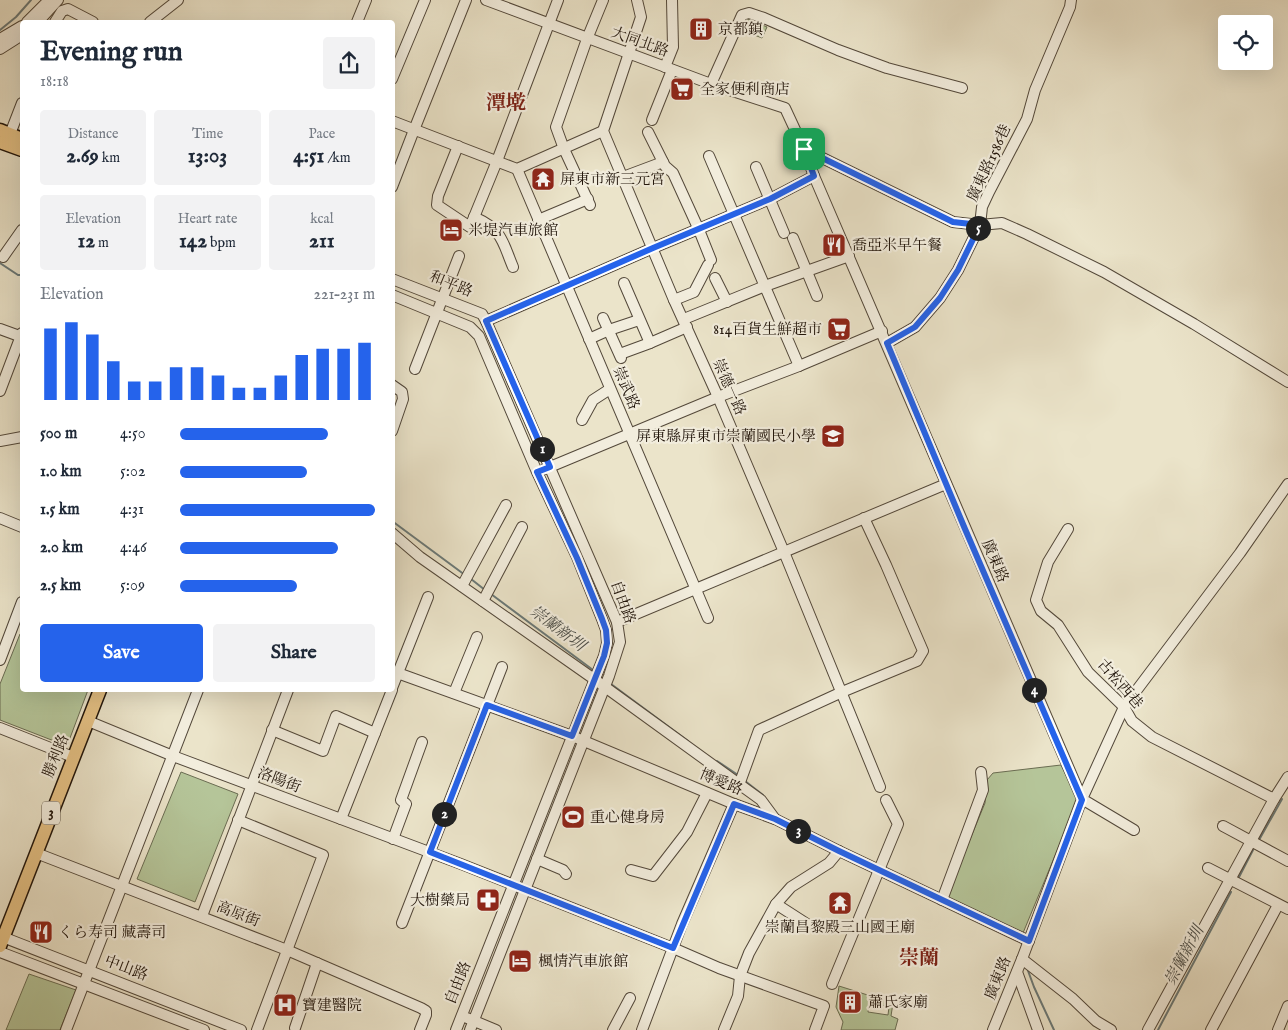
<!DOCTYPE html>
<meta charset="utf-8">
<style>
body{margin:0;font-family:"IM FELL English","Noto Serif TC","Noto Serif JP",serif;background:#f2f2f3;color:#1f2937;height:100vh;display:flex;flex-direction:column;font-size:19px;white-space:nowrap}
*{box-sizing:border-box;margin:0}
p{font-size:16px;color:#747a83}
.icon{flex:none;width:28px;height:28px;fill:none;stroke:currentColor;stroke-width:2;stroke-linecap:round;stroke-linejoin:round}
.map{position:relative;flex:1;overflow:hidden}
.details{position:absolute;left:20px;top:20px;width:375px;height:672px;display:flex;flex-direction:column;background:#fff;border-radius:5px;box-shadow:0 5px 20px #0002}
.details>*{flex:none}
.controls{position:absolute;left:1218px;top:15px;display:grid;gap:10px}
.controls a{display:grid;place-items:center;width:55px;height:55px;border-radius:5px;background:#fff;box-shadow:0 5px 20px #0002;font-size:25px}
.pin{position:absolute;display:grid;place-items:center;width:42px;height:42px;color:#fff;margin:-21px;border-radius:10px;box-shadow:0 2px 8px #0006}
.km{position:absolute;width:25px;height:25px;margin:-12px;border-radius:50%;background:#222;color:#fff;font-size:14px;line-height:25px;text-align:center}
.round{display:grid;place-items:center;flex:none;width:52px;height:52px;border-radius:5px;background:#f2f2f3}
.overview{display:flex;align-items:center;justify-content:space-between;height:85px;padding:0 20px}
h1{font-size:28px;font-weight:700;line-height:38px}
.stats{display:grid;grid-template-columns:repeat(3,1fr);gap:8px;height:85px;padding:5px 20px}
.stats div{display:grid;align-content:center;border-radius:5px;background:#f2f2f3;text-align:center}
.stats b{font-size:21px;font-weight:700}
.stats small{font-size:14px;font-weight:400}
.stats p{font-size:14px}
.chart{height:140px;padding:10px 20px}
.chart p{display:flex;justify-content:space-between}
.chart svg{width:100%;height:90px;margin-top:5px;stroke:#2563eb;stroke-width:6}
.cta{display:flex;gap:10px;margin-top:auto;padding:10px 20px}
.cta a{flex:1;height:58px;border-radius:5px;background:#2563eb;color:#fff;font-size:20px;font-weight:700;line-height:58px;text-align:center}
.cta a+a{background:#f2f2f3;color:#1f2937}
ul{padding:0 20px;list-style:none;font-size:16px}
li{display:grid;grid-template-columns:80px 60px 1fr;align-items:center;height:38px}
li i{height:12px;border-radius:6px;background:#2563eb}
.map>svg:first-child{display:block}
.green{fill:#b5c599;stroke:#6a6c52;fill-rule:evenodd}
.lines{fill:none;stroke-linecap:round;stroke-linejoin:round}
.stream{stroke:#6b7977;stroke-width:2}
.minor-casing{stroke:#53483a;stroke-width:12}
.major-casing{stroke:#20140a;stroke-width:15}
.minor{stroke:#f2eddd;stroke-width:10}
.major{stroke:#e6c285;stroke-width:12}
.route-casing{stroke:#fff;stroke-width:10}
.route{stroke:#2563eb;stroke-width:6}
.labels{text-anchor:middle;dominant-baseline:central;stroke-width:4.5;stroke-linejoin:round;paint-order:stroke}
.shield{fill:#f2eddd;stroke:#5f5549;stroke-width:1}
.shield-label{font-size:14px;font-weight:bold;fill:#20140a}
.poi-label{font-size:15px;fill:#20140a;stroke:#f2eddd;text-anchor:start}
.street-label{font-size:15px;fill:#20140a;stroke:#f2eddd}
.water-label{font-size:16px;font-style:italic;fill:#4c4f4a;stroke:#f2eddd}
.district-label{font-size:20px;font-weight:bold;fill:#7a1f14;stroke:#f2eddd}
</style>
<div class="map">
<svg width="1288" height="1030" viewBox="0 0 1288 1030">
<rect width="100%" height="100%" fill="#ebe4ca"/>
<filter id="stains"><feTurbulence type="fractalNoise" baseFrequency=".004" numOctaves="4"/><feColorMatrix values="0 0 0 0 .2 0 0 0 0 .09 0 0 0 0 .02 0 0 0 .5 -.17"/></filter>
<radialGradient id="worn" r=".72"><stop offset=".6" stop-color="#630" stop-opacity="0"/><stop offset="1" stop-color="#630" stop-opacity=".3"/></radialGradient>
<g class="green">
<polygon points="744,17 767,27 762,38 739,29"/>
<polygon points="20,634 22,635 22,690 88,690 67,746 0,720 0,684"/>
<polygon points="1061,765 1078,800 1023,933 945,900 985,803 987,780 993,773"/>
<polygon points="181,772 238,794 195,902 137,879"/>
<polygon points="29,974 76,990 60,1030 6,1030"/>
<path d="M839,986L893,1003L891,1016L898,1019L895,1030H841L843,1022L836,1007ZM846,991L857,992L854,1013L843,1011ZM869,1003L889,1007L888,1015L868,1012Z"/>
</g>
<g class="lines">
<g class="stream">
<polyline points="0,30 16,17 31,0"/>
<polyline points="0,263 18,275 22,275"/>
<polyline points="392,521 465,575"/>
<polyline points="471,579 485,590"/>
<polyline points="491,594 593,670"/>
<polyline points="611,684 688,741"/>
<polyline points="717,761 738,775"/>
<polyline points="745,781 763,795"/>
<polyline points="1259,840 1282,799"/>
<polyline points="1238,879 1253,850"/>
<polyline points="1027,968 1034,987 1054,1030"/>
<polyline points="1158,1030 1231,892"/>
</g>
<g class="minor-casing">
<g id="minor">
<polyline points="486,0 711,84 785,108 804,149 814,176 1082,799 1022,959 993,1030"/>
<polyline points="637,0 641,17 603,131 674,300 718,397 784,552 880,787"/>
<polyline points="27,22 49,0"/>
<polyline points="38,22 58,0"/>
<polyline points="55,22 62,11 68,9 93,22"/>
<polyline points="150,22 178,0"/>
<polyline points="357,22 366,0"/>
<polyline points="0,39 22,26"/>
<polyline points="0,49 22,35"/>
<polyline points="665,67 673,47 672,0"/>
<polyline points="392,79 425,0"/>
<polyline points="711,84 742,15 749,13 764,18 838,50 887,68 962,88"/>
<polyline points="652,120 672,70"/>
<polyline points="392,121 517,169 603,131"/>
<polyline points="648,132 665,166 673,173 699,230 711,260"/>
<polyline points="13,140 10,134 22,103"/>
<polyline points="458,146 438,196 437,205 470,227 497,161 558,0"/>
<polyline points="804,149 953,222 980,225 1002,223 1027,234 1104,272 1194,324 1288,382"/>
<polyline points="709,156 799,366"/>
<polyline points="756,167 784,233"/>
<polyline points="517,169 708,618"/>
<polyline points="623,177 663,162"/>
<polyline points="392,187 414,130 466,0"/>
<polyline points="590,205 564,149 556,127 587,39 603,0"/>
<path d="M474,217C503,230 502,241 513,267"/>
<polyline points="538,220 588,199"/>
<polyline points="793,238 817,296"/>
<polyline points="3,257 22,230"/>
<polyline points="715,278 727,302"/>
<polyline points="392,279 482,314 486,321 617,622 620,642 609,676 470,1030"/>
<polyline points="624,283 650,343"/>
<polyline points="392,295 470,327 479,336 537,472 577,557 602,619 606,630 607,643 604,656 456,1030"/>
<polyline points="674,300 694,292 708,265"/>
<polyline points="603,318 621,358"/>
<polyline points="684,319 765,286 849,256"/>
<polyline points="486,321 653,248 770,199 814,176"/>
<polyline points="0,329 22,337"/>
<polyline points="589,339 609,330 639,320"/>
<polyline points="887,343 915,327 940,298 958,270 980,225 982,207 989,192 1027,119 1035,90 1070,7 1071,0"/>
<polyline points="620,354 650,343 687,327"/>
<polyline points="415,369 459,256"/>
<polyline points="392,385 402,392 403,399 392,431"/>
<polyline points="0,391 22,333"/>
<polyline points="582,420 593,400 610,389"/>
<polyline points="0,441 22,437"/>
<polyline points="545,469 718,397 799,366 882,331"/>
<polyline points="0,518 22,527"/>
<polyline points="1068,529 1048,562 1036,600 1041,611 1058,625 1088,672 1124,707 1132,721 1152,737 1274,799"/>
<polyline points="392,533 420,557 594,679 761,800 775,819"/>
<polyline points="462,586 506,505"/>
<polyline points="483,601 522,527"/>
<polyline points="617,622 946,484"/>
<polyline points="0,660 22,602"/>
<polyline points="392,671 572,736 734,804 775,819 839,851 1029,941"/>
<polyline points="392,688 428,597"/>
<polyline points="454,693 477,637"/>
<polyline points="88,721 173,756 461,864 673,948 719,968 824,1006 815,1030"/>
<polyline points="0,728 73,757"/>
<polyline points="272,730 323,751 336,716 375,733"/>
<polyline points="739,785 759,730 842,692 917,661 923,651 886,565 864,518"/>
<polyline points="341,819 392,690"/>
<polyline points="238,820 323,855 257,1030"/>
<polyline points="1223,826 1288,861"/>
<polyline points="1134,830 1082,799 1124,707 1240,553 1288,484"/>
<polyline points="393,839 406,804 401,800 422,742"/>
<polyline points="36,853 287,950 421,1008 426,1011 426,1015 420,1030"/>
<polyline points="537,859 563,870 566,874"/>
<polyline points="1208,868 1288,909"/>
<polyline points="631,870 653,876 687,832 707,793"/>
<polyline points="942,900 983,790 981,772"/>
<polyline points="776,904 807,924"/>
<polyline points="202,916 288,690"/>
<polyline points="402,923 502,667"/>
<polyline points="0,936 241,1030"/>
<polyline points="0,952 204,1030"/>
<polyline points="1022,959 1073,999 1096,1021 1111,1030"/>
<polyline points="1017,972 1038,1030"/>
<polyline points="832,984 898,824 886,800"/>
<polyline points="467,1018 496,1030"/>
<polyline points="295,1028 317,963"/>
<polyline points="66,1030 198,690"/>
<polyline points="613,1030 630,998"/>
<polyline points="642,1030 682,924 734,804"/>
<polyline points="724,1030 738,996 740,976 749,953 776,904 791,887 829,863 839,851"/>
<polyline points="1148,1030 1274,799 1288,777"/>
<polyline points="1211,1030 1278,905"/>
<polyline points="1278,1030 1288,1006"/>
</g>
</g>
<g class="major-casing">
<g id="major">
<polyline points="0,130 22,139"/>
<polyline points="0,142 22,150"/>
<polyline points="0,946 100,690"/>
</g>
</g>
<use href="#minor" class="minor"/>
<use href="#major" class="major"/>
</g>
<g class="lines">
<g class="route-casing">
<polygon id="route" points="804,149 953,222 980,225 958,270 940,298 915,327 887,343 965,529 1082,800 1029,941 839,851 775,819 734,804 673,948 430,852 487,705 572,736 604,656 607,643 606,630 602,619 577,558 537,472 550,467 486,321 653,248 770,199 814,176"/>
</g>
<use href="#route" class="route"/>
</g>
<defs>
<g id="building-square" transform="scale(1.25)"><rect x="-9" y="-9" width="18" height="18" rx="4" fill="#8f2418" stroke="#f2eddd"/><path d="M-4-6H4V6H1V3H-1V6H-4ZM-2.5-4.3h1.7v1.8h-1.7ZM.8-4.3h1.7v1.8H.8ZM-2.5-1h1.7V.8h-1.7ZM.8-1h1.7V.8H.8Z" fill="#fff"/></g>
<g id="supermarket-square" transform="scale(1.25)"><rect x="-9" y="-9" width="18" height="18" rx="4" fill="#8f2418" stroke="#f2eddd"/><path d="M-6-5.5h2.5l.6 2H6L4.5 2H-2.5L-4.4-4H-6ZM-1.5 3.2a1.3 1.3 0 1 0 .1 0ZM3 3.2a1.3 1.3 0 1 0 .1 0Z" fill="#fff"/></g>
<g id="temple-square" transform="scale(1.25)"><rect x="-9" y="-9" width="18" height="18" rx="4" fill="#8f2418" stroke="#f2eddd"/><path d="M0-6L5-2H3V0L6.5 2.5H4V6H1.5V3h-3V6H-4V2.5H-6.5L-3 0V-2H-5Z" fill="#fff"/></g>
<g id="hotel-square" transform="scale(1.25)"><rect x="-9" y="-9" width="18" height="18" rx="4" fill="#8f2418" stroke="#f2eddd"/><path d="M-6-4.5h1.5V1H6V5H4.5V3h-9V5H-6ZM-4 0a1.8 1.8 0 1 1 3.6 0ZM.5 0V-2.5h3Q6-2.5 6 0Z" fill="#fff"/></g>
<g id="restaurant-square" transform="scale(1.25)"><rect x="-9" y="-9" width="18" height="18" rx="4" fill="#8f2418" stroke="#f2eddd"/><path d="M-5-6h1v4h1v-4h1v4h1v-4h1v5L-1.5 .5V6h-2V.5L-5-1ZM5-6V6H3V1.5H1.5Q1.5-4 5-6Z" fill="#fff"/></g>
<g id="school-square" transform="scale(1.25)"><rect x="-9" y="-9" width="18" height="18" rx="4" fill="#8f2418" stroke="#f2eddd"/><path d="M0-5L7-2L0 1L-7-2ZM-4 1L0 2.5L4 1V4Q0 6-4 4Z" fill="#fff"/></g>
<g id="stadium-square" transform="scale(1.25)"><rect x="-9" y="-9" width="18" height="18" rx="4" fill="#8f2418" stroke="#f2eddd"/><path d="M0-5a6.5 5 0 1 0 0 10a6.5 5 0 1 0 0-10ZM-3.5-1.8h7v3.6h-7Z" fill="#fff"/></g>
<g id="pharmacy-square" transform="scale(1.25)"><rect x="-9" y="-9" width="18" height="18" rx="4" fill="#8f2418" stroke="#f2eddd"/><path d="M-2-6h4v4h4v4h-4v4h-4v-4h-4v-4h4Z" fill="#fff"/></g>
<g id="hospital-square" transform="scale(1.25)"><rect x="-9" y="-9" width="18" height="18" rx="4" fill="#8f2418" stroke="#f2eddd"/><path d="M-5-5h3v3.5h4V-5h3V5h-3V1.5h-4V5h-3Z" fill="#fff"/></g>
</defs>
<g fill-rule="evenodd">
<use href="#building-square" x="701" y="29"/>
<use href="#supermarket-square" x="682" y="89"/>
<use href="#temple-square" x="543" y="179"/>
<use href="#hotel-square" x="451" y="230"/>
<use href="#restaurant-square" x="834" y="245"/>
<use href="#supermarket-square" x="839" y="329"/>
<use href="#school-square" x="833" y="436"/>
<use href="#stadium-square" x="573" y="817"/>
<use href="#pharmacy-square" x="488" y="900"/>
<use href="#temple-square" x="840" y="903"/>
<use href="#restaurant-square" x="41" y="932"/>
<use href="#hotel-square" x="520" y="961"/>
<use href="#building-square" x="850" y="1002"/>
<use href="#hospital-square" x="285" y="1005"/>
</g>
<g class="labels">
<rect class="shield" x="42" y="801.5" width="18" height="23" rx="4"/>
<g class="shield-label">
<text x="51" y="813">3</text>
</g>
<g class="poi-label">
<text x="718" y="29">京都鎮</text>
<text x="700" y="89">全家便利商店</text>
<text x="560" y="179">屏東市新三元宮</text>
<text x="468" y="230">米堤汽車旅館</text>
<text x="852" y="245">喬亞米早午餐</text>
<text x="822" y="329" text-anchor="end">814百貨生鮮超市</text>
<text x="816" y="436" text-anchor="end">屏東縣屏東市崇蘭國民小學</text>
<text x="590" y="817">重心健身房</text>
<text x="470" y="900" text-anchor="end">大樹藥局</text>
<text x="840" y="927" text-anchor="middle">崇蘭昌黎殿三山國王廟</text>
<text x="58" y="932">くら寿司 藏壽司</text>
<text x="538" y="961">楓情汽車旅館</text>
<text x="868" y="1002">蕭氏家廟</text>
<text x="302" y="1005">寶建醫院</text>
</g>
<g class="street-label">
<text transform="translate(640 42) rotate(20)">大同北路</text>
<text transform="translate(989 163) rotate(-65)">廣東路1586巷</text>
<text transform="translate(451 284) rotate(22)">和平路</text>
<text transform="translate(729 387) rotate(66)">崇德一路</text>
<text transform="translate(626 388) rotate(67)">崇武路</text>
<text transform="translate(995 561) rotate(67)">廣東路</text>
<text transform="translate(623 602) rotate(70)">自由路</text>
<text transform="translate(1120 684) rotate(49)">古松西巷</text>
<text transform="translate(56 756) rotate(-68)">勝利路</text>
<text transform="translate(279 780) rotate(21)">洛陽街</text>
<text transform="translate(721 782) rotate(23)">博愛路</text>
<text transform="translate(238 914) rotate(21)">高原街</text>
<text transform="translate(126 968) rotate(21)">中山路</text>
<text transform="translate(998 978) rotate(-68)">廣東路</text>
<text transform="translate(458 983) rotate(-68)">自由路</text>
</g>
<g class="water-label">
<text transform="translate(557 629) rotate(37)">崇蘭新圳</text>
<text transform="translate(1185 956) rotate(-62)">崇蘭新圳</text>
</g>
<g class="district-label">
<text x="506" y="103">潭墘</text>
<text x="919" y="958">崇蘭</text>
</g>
</g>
<rect width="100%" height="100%" filter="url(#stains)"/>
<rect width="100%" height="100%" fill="url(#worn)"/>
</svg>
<div class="controls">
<a><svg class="icon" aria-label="locate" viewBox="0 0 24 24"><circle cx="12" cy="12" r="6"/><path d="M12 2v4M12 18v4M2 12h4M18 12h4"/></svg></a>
</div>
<div class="pin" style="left:804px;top:149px;background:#1e9e55"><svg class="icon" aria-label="arrive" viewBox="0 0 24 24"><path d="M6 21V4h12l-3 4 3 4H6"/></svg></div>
<b class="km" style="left:542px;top:449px">1</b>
<b class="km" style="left:444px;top:814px">2</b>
<b class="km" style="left:798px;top:831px">3</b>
<b class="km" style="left:1034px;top:690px">4</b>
<b class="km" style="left:978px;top:228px">5</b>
<section class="details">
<div class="overview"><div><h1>Evening run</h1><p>18:18</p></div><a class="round"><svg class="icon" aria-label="share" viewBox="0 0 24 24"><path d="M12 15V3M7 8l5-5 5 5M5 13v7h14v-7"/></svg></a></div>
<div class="stats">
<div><p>Distance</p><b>2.69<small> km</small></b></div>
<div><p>Time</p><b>13:03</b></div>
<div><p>Pace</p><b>4:51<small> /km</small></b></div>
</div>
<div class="stats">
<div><p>Elevation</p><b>12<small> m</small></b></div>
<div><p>Heart rate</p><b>142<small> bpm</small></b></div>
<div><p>kcal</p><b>211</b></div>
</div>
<div class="chart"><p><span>Elevation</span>221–231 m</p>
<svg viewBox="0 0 160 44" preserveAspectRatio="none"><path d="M5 44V9M15 44V6M25 44V12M35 44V25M45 44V35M55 44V35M65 44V28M75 44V28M85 44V32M95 44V38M105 44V38M115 44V32M125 44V22M135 44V19M145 44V19M155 44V16"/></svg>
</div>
<ul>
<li><b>500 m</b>4:50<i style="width:76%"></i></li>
<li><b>1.0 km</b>5:02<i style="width:65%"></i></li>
<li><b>1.5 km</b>4:31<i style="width:100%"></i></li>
<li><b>2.0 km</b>4:46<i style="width:81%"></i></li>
<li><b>2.5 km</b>5:09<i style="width:60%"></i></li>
</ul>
<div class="cta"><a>Save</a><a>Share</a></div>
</section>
</div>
